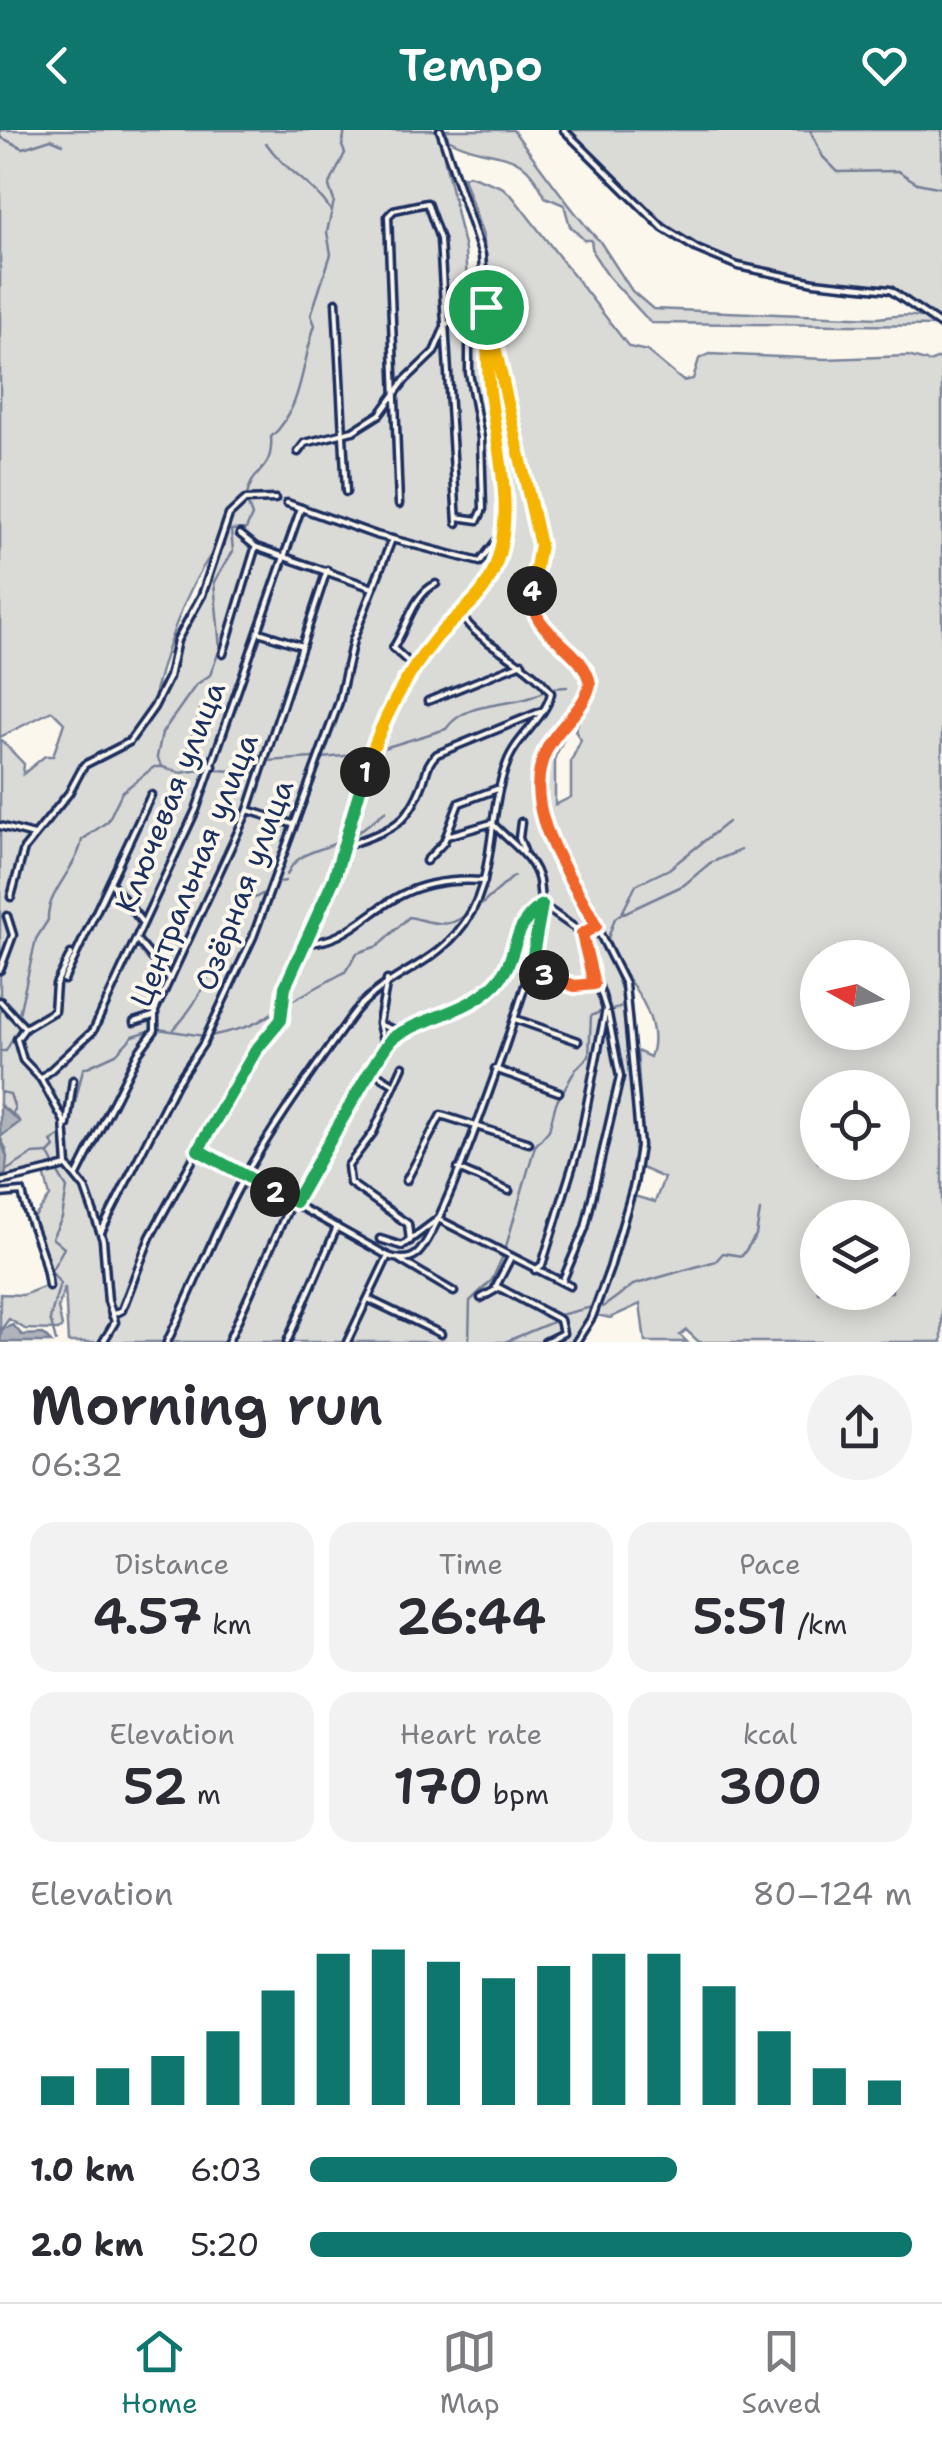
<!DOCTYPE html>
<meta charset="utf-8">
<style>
body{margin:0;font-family:"Shantell Sans",sans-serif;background:#f2f2f3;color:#2b2b33;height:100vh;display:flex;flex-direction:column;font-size:38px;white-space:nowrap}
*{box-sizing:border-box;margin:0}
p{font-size:32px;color:#7c7c81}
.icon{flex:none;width:55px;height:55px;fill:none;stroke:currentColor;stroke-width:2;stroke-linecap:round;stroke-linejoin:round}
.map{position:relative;height:1212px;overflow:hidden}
.panel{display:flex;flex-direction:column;background:#fff;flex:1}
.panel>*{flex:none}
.needle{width:65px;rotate:278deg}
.controls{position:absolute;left:800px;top:810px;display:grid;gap:20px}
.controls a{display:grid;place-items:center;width:110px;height:110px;border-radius:50%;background:#fff;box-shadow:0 5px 25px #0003;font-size:50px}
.pin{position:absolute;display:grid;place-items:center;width:85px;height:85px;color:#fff;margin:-42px;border:5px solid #fff;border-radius:50%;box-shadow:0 2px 10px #0007}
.km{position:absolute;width:50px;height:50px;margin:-25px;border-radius:50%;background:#222;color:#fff;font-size:28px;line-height:50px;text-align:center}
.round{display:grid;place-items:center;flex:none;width:105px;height:105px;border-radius:52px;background:#f2f2f3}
.headline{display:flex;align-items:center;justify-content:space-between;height:170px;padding:0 30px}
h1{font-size:55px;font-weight:600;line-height:75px}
.stats{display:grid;grid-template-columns:repeat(3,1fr);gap:15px;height:170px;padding:10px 30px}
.stats div{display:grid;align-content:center;border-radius:25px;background:#f2f2f3;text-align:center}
.stats b{font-size:50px;font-weight:600}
.stats small{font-size:28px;font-weight:400}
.stats p{font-size:28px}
.chart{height:280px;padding:20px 30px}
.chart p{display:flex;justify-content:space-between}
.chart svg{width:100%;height:180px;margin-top:10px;stroke:#0f766e;stroke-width:6}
ul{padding:0 30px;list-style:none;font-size:32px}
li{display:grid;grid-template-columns:160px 120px 1fr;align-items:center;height:75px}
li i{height:25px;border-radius:12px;background:#0f766e}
header{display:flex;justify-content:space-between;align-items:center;height:130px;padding:0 30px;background:#0f766e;color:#fff;font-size:45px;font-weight:600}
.tab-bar{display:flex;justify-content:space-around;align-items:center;height:140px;border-top:2px solid #e1e1e2;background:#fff;font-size:28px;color:#7c7c81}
.tab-bar a{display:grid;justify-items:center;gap:5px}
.tab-bar .selected{color:#0f766e}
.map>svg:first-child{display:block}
.green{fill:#dadad7;stroke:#7a849a;stroke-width:2.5;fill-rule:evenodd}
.water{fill:#afb3bb;stroke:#747e96;stroke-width:2.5}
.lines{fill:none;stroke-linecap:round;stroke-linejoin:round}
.stream{stroke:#747e96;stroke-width:2.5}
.minor-casing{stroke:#1b2f5e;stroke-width:11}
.minor{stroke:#fbf7ec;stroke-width:4}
.split-1-casing{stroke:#fff;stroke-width:20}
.split-2-casing{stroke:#fff;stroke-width:20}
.split-3-casing{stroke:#fff;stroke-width:20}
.split-4-casing{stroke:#fff;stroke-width:20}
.split-5-casing{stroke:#fff;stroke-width:20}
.split-1{stroke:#f5b400;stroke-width:12}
.split-2{stroke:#22a559;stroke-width:12}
.split-3{stroke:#22a559;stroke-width:12}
.split-4{stroke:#f0652b;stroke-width:12}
.split-5{stroke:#f5b400;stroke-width:12}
.labels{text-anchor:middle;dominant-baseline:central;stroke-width:8;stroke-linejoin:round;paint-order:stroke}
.street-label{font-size:30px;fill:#1b2f5e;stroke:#fbf7ec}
</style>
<header><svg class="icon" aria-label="back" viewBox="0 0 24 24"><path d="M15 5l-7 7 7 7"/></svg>Tempo<svg class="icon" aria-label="heart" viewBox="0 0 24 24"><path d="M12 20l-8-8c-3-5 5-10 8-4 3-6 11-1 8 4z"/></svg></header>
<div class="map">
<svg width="942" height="1212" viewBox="0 0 942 1212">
<rect width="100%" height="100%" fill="#fbf7ec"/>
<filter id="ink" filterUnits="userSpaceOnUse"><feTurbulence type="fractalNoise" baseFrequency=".01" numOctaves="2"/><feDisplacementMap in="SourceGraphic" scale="20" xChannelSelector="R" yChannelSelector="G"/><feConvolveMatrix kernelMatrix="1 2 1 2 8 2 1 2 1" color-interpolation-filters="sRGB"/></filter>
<g filter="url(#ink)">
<g class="green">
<path d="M0,0H438L465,120L468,167L477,200L484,203L501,292L534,399L530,461L535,486L587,551C579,594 531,615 534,665C537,710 575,756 594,796C607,823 621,852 627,881C650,990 632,1117 574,1212H68L65,1157L58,1178L62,1197L58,1200L25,1199L9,1189L0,1201V1164L23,1165L46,1156L40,1108L33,1089L50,1067L43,1039L0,1051V1042L5,1048L6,1019L0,1007L18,989L0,975V609L24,634L23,644L45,626H53L64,593L52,581L0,607ZM224,409L169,542L155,561C168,513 189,446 224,409Z"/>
<path d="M446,0H513C526,17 588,103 599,110L632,161L653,179L878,188C898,185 922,182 939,196L651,193L608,146L593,123L591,110H584L570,96L564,75L545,67C519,11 493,34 448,9Z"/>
<polygon points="567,0 942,0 942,193 894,160 822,152 737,134 699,119 649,82"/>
<path d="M469,45L502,57L513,67L629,217L647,221L683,251L693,249L699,229L709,224L826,229L908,226L929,232L942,227V1212H699L686,1200L680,1205L687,1212H645L640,1174L610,1188L597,1185L634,1066L655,1072L664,1048L639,1037L642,998L637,921L650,927C662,897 640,863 621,840C601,799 537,695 541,654C543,629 556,611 572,592L555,627V675L571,667V631L581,610L575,601L592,555L591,542L546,496L537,470L544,411L510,285L483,106L463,47ZM818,828H892V902H818ZM818,958H892V1032H818ZM818,1088H892V1162H818Z"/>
</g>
<g class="water">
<polygon points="0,975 20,992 0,1007 7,1027 5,1048 0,1042"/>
<polygon points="13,1195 22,1205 43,1204 51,1212 0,1212 2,1199"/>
</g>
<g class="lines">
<g class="stream">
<polyline points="810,0 823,27 838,42 898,41 917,53 942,58"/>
<polyline points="0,7 23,18 51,9 63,14"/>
<path d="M266,13C286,42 316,55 331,81"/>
<path d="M247,366C251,339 274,342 271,307C302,280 302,232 315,195L311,185L331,124L327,102L334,71L329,56L345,23L342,16L345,0"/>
<polyline points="552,558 567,557"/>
<path d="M374,621L446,599C468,567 517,580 546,560"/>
<polyline points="321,628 368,624"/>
<polyline points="267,631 313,628"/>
<polyline points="163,637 180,643 207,639"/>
<polyline points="215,640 256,642 261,633"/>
<polyline points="349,709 386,681"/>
<path d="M287,745C296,720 322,722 339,711"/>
<polyline points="272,762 276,753 285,751"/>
<polyline points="481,775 514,746"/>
<polyline points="624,783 684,755 710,733 741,720"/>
<polyline points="631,870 608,808 615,788 622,783 636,755 669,739 728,692"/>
<path d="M288,873L345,842L357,823L378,816L409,787C433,792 451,802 470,780"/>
<polyline points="610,881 620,877"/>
<path d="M22,891L19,884L36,809L48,790C46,763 77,738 82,710L108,691L122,662L154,637H162L157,627L162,603L196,555L210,545L220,519L214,452L233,421L231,400L246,399L252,386L247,372"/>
<polyline points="158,899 204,906"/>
<path d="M174,899C205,867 220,820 234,779L266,762"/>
<path d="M210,906C238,900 260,896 280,876"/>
<polyline points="0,921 6,921 19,897"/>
<polyline points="0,962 10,964 15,979 12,985"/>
<polyline points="68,1003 83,939 116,924 133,906 152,900"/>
<polyline points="49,1023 55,1017 51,1012 63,1003"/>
<polyline points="49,1024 55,1036"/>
<polyline points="7,1040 33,1024 48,1023"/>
<polyline points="505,1120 535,1016 549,1000 556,973 576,939 589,926 591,886 600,882"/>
<polyline points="603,1177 633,1155 716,1131 723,1123 742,1126 756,1105 760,1081"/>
<polyline points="560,1185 592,1177"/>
<polyline points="56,1211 50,1189 60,1153 51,1141 64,1118 52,1108 62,1088 67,1058 58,1043"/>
<polyline points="469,1212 470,1171 492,1150 502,1128"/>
<polyline points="505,1212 555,1191"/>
</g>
<g class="minor-casing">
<g id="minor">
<polyline points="564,0 663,98 697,119 738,136 814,152 890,160 942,196"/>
<polyline points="336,172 346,362"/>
<path d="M489,189C498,240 508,290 520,340C526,363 538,390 539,414C541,436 524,461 534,482C545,507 589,525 590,553C592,597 519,604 542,689L625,854L640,1016L634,1054L610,1138L592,1187L576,1212"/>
<polyline points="298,322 305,313 353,301 380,284 405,250 434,222 445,197 484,157"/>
<polyline points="287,373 376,405 480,432 503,402"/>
<polyline points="399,374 388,86 394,80 427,73 440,109 457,393"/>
<polyline points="457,387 478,390 483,379 481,308 469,243 469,174"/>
<polyline points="240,404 256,417 373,458"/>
<polyline points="259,502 302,516"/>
<polyline points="223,524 255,419"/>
<path d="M415,538L393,518C407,498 413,464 436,454"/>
<polyline points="428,571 522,533"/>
<polyline points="205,580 189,628 213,636"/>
<polyline points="248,680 292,694"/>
<polyline points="521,692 519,708 524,721"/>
<polyline points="0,696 34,705"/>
<path d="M344,717C387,699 405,701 423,653C427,641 427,633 437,624L542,581"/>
<polyline points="426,731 444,712 459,673 497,659"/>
<polyline points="111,753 142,792"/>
<polyline points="11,767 24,719 69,663 84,635 129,612 154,577 169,547 177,510 202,465 229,385 245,370 275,369"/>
<polyline points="136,809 170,849"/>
<path d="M305,812C342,816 370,780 401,765C426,752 456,749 484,751"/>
<polyline points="0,840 13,805 7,786"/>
<polyline points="529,841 575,856 595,854"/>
<polyline points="64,850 151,665"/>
<polyline points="0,871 25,898 17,909 23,930 41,949 64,991 67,1036 85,1058 103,1110 108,1171 115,1192 103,1212"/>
<polyline points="515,889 578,911"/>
<polyline points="134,892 153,886"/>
<polyline points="381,895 399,902"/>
<polyline points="25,898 54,881 56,854 71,824"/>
<path d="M386,913C414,887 462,887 495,853C520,829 508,800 542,775L582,803"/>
<polyline points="403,936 373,1003 348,1036 350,1053 408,1094 410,1111"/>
<polyline points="495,939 559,962"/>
<polyline points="372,941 393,954"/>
<polyline points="41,949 93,901 196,680 301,378"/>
<polyline points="67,995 73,950"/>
<polyline points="198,1020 388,1126"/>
<polyline points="458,1039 509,1061"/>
<polyline points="77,1045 138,923 155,900 155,881 248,680 327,440"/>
<polyline points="406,1051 441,985 529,1013"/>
<polyline points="0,1052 67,1036"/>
<path d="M0,1064L22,1062C29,1097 45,1119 49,1156"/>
<polyline points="101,1102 176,954 203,914 253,807 339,572 353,510 392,409"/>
<polyline points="380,1109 402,1116 438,1089 570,1156"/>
<polyline points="510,1129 496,1156 560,1190 563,1203 545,1212"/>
<polyline points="400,1130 454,1162"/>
<polyline points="535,1140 542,1135 579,1015 606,879 582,803"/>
<polyline points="562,1152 585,1098 620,947 608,884"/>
<polyline points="481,1168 497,1159"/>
<polyline points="368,1169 441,1204"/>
<polyline points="112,1185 122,1180 150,1107 198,1020 256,920 281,890 285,857 334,749 382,590 438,506 480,464 498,427 506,385 490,257 482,125 440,0"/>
<path d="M167,1212C193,1160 213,1104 241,1053C273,995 312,942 350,888C378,848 425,840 456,804C500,754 484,692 507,633C516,607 546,588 551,563C528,530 478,515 461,484"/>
<polyline points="228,1212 288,1079 385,919 379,893 387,850"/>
<polyline points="287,1212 337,1097"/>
<path d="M347,1212L388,1126C398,1130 408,1131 417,1124C444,1101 528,857 537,812C541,792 542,772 539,751C534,726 508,711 492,693L447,706"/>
</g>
</g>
<use href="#minor" class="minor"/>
</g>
</g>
<g class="lines" filter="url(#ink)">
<g class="split-1-casing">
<path id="split-1" d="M365,642C381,592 403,548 437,507C455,486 481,470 492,444C518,386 497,321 490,262C487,234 487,205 486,177"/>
</g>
<g class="split-2-casing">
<polyline id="split-2" points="275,1062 198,1020 256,920 281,890 285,857 334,749 365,642"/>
</g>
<g class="split-3-casing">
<path id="split-3" d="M275,1062L295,1072C309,1049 382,914 394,907C428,885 467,883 496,853C520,828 508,799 542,775L530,841L544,845"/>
</g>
<g class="split-4-casing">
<path id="split-4" d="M532,461C528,505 584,516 590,554C584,581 560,594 548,617C516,677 570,743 596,796L582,804L594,854L575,856L544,845"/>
</g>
<g class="split-5-casing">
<polyline id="split-5" points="486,177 540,415 532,461"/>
</g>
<use href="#split-1" class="split-1"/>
<use href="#split-2" class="split-2"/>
<use href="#split-3" class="split-3"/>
<use href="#split-4" class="split-4"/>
<use href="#split-5" class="split-5"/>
</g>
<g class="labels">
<g class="street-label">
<text transform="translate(170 667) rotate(-68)">Ключевая улица</text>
<text transform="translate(194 740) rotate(-68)">Центральная улица</text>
<text transform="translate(244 755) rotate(-69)">Озёрная улица</text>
</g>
</g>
</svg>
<div class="controls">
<a><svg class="needle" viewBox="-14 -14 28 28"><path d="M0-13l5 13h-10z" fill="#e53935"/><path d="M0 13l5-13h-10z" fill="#7c7c81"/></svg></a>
<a><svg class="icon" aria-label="locate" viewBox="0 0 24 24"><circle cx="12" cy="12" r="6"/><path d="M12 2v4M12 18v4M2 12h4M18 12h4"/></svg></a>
<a><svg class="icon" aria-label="layers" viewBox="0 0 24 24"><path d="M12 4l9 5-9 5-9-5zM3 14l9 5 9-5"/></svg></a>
</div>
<div class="pin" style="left:486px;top:177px;background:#1e9e55"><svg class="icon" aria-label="arrive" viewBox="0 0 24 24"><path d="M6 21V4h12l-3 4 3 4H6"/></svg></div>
<b class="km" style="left:365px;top:642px">1</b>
<b class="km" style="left:275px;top:1062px">2</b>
<b class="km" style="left:544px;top:845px">3</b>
<b class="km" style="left:532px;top:461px">4</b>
</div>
<section class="panel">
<div class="headline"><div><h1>Morning run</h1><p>06:32</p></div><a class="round"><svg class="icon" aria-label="share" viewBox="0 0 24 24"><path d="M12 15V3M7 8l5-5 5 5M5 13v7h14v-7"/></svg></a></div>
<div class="stats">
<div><p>Distance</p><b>4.57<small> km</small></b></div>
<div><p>Time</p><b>26:44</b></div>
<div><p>Pace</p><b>5:51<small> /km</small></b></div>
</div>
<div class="stats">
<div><p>Elevation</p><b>52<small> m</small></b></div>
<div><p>Heart rate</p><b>170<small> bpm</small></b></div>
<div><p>kcal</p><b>300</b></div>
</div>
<div class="chart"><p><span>Elevation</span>80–124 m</p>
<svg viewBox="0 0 160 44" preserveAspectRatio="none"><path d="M5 44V37M15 44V35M25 44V32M35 44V26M45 44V16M55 44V7M65 44V6M75 44V9M85 44V13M95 44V10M105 44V7M115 44V7M125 44V15M135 44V26M145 44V35M155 44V38"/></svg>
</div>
<ul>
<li><b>1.0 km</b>6:03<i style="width:61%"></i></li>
<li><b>2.0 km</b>5:20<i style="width:100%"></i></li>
</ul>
</section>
<nav class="tab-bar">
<a class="selected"><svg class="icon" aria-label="home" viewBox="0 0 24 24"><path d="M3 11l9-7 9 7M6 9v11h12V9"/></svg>Home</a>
<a><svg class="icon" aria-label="map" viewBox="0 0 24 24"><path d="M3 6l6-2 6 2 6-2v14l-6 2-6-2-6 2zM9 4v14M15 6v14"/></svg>Map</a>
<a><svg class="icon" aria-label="saved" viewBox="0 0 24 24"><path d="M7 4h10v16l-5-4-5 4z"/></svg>Saved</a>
</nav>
